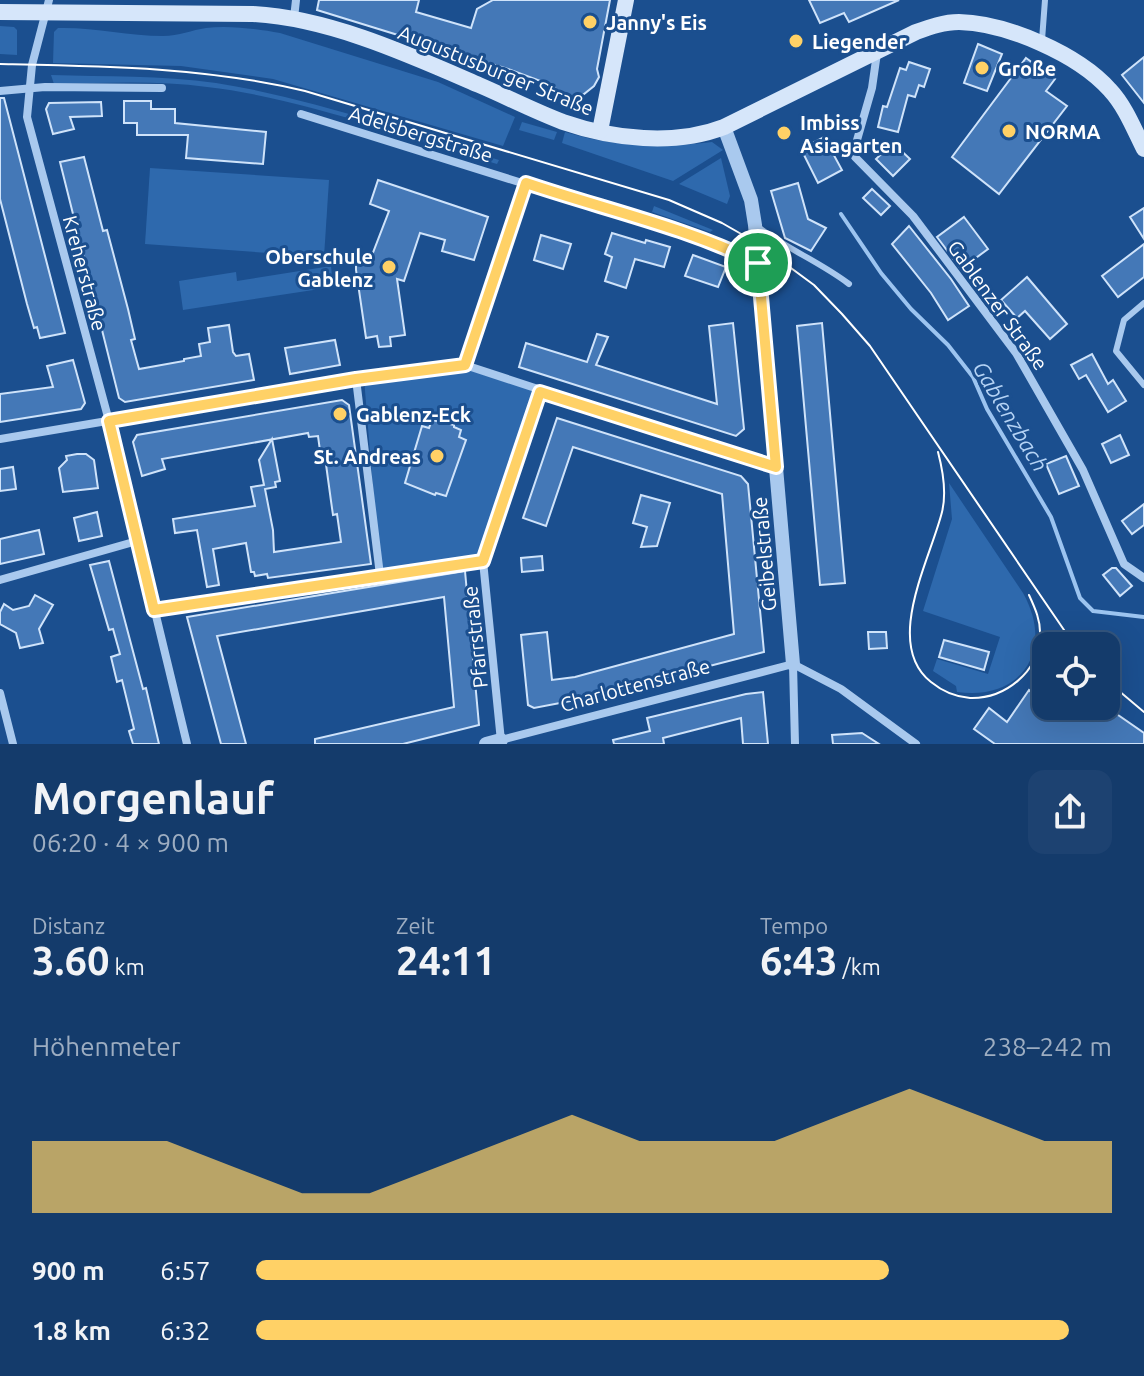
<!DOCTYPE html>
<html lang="de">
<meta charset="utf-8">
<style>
body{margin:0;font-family:Ubuntu,sans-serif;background:#1d4271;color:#f1f3f6;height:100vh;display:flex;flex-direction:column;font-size:30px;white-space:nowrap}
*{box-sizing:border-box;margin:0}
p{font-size:26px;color:#9dadc1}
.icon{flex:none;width:44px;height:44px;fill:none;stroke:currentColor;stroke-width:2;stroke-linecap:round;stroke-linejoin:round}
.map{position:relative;height:744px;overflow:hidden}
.sheet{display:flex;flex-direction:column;background:#143b6b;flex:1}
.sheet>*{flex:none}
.controls{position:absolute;left:1032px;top:632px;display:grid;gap:16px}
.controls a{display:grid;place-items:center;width:88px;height:88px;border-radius:16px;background:#143b6b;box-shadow:0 8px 32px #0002,0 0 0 2px #33557e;font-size:40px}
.pin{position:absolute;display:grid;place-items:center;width:68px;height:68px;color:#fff;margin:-34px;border:4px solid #fff;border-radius:50%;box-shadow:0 2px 8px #0007}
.round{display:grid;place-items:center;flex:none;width:84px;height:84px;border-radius:16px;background:#1d4271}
.headline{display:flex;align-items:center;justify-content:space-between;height:136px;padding:0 32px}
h1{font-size:44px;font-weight:700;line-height:60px}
.metrics{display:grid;grid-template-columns:repeat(3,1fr);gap:12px;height:136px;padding:8px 32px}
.metrics div{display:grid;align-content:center}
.metrics b{font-size:40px;font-weight:700}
.metrics small{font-size:22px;font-weight:400}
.metrics p{font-size:22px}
.chart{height:224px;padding:16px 32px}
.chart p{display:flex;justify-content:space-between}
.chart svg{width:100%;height:144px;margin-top:8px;fill:#ffd166;opacity:.7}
ul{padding:0 32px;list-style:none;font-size:26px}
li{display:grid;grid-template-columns:128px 96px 1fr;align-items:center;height:60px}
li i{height:20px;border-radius:10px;background:#ffd166}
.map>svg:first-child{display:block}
.green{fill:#2e69ad}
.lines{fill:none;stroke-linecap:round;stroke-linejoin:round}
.stream{stroke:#9cc4f0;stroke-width:4}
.building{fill:#4478b7;stroke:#cfe3fa;stroke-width:2}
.service{stroke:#a9c9ee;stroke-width:6}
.minor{stroke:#a9c9ee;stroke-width:8}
.tertiary{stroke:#a9c9ee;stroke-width:14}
.secondary{stroke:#d6e6fa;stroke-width:16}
.tram{stroke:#fff;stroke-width:2}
.route-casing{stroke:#fff;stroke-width:16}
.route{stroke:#ffd166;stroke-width:10}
.poi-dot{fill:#ffd166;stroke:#1b4f8f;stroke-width:3}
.labels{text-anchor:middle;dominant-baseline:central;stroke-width:6;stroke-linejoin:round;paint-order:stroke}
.poi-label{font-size:20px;font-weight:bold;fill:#fff;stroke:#1b4f8f;text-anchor:start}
.street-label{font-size:20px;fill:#fff;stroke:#1b4f8f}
.water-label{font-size:22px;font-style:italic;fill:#b5d3f5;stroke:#1b4f8f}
</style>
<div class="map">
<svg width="1144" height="744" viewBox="0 0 1144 744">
<rect width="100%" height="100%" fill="#1b4f8f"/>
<g class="green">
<polygon points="0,26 14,27 17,30 17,55 0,54"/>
<path d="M58,28C93,27 128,36 163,36C179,36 192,30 206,28C229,25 257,29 280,33L438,82L515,117L503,146L273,79L181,66L53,63L54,32Z"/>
<path d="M51,75C106,77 161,75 216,83C312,98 405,132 499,160L497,164C404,137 303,98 207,87C157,80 105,83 54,84Z"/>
<polygon points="522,122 557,132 554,140 519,130"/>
<path d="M565,132C615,147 661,148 712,142L723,150L673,181L562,143Z"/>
<polygon points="721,158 730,196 727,204 679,184"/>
<polygon points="150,168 329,180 324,257 145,244"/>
<polygon points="654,206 713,230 710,232 652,212"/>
<polygon points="331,266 333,287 183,310 179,281 236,272 237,281"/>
<polygon points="465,365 540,392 483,561 380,575 364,378"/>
<path d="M949,483L1023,593C1055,650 1022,701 957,692L956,686L933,671L937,659L988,674L1000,637L923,611L952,519Z"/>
</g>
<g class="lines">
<polyline class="stream" points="841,214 881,273 911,309 948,345 973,377 987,409 1051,517 1080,598 1093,611 1144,617"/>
</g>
<g class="building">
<polygon points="319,0 419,0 416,12 471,28 477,9 493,0 610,0 597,69 599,77 594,86 584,94 571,98 559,94 554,86 508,69 317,10"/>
<polygon points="809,0 899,0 849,22 844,13 820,23"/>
<polygon points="978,44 1002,54 987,91 964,83"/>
<polygon points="1144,57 1144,103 1122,75"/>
<polygon points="1026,58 1055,79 1046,91 1067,106 999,194 952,157"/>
<polygon points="909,62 930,69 924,87 919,85 915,97 908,95 898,132 878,127 883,106 887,107 900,68 906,70"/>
<polygon points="0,98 4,98 65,333 40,338 37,327 34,328 27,304 0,199"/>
<polygon points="124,101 151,101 151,109 175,109 175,123 266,132 263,164 186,158 188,135 137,135 137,123 124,123"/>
<polygon points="101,102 102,116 70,117 74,129 53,134 46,109 49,103"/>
<polygon points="824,137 842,170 818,183 801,149"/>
<polygon points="893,143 910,159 893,176 876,159"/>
<polygon points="84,157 103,231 107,230 128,309 135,339 131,340 139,369 184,361 184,359 201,356 199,344 210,342 208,328 229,325 233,352 236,356 249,354 254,380 125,402 119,398 60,162"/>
<polygon points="378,180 488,217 474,260 442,251 445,240 420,233 404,281 397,279 405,335 390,337 391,346 379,347 377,336 366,338 356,270 356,265 369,263 389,211 370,204"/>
<polygon points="798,183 808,219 826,228 811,251 785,238 771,191"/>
<polygon points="872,189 890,206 881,215 863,198"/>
<polygon points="1144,208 1144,239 1130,217"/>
<polygon points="964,217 988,249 961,269 937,237"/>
<polygon points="909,226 951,279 969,306 948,320 931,293 892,244"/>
<polygon points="612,233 645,243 646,240 670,247 664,267 635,259 626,288 605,281 612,257 605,254"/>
<polygon points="541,235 571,244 563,269 534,260"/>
<polygon points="1144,244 1144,277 1118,297 1102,276"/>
<polygon points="693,255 726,267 718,287 685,276"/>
<polygon points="1027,277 1067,324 1050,339 1025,311 1017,318 1001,300"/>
<polygon points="733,323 744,429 736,436 519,367 526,343 587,362 597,334 608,337 596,365 717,404 709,326"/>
<polygon points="822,323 845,583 820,585 797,326"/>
<polygon points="335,340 340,365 290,374 285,348"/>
<polygon points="1092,354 1108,384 1113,380 1126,401 1108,412 1086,375 1079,379 1071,365"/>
<polygon points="73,360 85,403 81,409 0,422 0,394 53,387 47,366"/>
<polygon points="342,400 349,405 371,564 268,578 267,574 255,576 254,572 251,572 246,543 213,549 219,585 207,587 197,530 175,533 173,519 255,506 251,487 264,485 259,460 272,439 280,481 275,482 276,487 265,489 273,530 274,552 341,542 337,514 333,515 331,501 325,457 321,458 318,436 309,437 308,433 162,459 165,469 142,476 133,442 137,435"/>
<polygon points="557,418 741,476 748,484 764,652 581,699 534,708 528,705 521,635 547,632 552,680 575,677 734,634 722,494 573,447 546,526 523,518"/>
<polygon points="432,420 454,425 454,427 461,430 459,437 466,440 446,496 436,493 435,495 405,483 422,426 429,428"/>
<polygon points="1120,435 1129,455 1111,463 1102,444"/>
<polygon points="77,454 86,454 94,460 98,488 63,492 59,468 67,460 66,456"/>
<polygon points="1066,456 1079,486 1059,494 1046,464"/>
<polygon points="13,467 16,489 0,491 0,469"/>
<polygon points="641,495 670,503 657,546 641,547 647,527 633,523"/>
<polygon points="1144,504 1144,525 1132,534 1122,521"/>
<polygon points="97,512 102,536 79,541 74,518"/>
<polygon points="39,530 44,554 0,564 0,539"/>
<polygon points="542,556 543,570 522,572 521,558"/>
<polygon points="109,561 143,689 146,688 159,744 133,744 129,731 134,729 122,680 117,682 111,657 120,654 113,629 109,630 90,565"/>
<polygon points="1112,568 1116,568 1132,586 1120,596 1103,575"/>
<polygon points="465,571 479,725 403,744 315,744 315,739 454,707 444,597 217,636 246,744 221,744 187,617"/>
<polygon points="35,595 53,605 39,629 43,643 20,648 16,633 0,624 0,612 4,604 13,610 29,606"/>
<polygon points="868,632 886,632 887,648 869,649"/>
<polygon points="944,640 989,652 984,670 939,657"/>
<polygon points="1046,671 1046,706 1105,706 1144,733 1144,744 995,744 974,729 989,708 1007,722 1029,690 1031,692"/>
<polygon points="763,692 768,744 743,744 741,718 663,738 664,744 614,744 613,740 650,731 647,718 746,694"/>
<polygon points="862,733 879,744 833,744 832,735"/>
</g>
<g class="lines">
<g class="service">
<polyline points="1042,40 1045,0"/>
<path d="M758,227C787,249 820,262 849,284"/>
<polyline points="1144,303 1124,320 1116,351 1144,385"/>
</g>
<g class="minor">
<polyline points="49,0 32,65 27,117 109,421 187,744"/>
<polyline points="294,18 296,0"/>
<polyline points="877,53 872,88 855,147 855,157 913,216 1016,353 1083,470 1124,564 1144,578"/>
<polyline points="0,91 45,87 162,88"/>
<polyline points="301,114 692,236 729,248 758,263"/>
<polyline points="465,365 526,183"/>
<polyline points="356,379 380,575"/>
<polyline points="0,439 356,379 465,365 776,467"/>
<polyline points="0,580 137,541"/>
<polyline points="154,610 483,561"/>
<polyline points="793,664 841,689 916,744"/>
<polyline points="793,664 795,744"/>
<polyline points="0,693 13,744"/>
<polyline points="501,740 793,664"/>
<polyline points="501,741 483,561 540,392"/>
</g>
<g class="tertiary">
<polyline points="724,127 751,200 755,225 793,664"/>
<polyline points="486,744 501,740"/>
</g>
<g class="secondary">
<path d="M0,12L253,14C329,18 410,55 479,85C507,97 534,111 563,122C612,139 675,146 724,127L916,32C930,27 944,22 959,22C1006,23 1078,54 1110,90C1125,106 1134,129 1144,149"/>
<polyline points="600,131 626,0"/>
</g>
<g class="tram">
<path d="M0,64C103,66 204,67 305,91L669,200L722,223L757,243L814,285L842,314L870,346L1075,646"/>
<path d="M938,452C943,471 947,492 942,512C930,560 883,644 931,682C942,691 956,697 970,698C1005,699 1039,672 1040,636C1041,621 1035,608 1029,595"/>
<polyline points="1106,680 1144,712"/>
</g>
</g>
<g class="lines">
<g class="route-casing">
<path id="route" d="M526,183C603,209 685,227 758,263L776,467L540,392L483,561L154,610L109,421L356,379L465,365Z"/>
</g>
<use href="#route" class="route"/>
</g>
<g class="poi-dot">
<circle cx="590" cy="22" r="8"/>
<circle cx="796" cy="41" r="8"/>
<circle cx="982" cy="68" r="8"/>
<circle cx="1009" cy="131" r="8"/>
<circle cx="784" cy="133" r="8"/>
<circle cx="389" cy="267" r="8"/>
<circle cx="340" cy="414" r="8"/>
<circle cx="437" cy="456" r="8"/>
</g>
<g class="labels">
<g class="poi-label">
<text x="606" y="22">Janny's Eis</text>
<text x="812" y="41">Liegender</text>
<text x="998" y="68">Große</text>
<text x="800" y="122">Imbiss<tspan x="800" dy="23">Asiagarten</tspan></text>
<text x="1025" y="131">NORMA</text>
<text x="373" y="256" text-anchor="end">Oberschule<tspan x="373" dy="23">Gablenz</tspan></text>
<text x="356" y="414">Gablenz-Eck</text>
<text x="421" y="456" text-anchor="end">St. Andreas</text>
</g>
<g class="street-label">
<text transform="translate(496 70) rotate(22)">Augustusburger Straße</text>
<text transform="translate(421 134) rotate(17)">Adelsbergstraße</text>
<text transform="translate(85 273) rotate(75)">Kreherstraße</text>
<text transform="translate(998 305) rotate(54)">Gablenzer Straße</text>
<text transform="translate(764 554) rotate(-95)">Geibelstraße</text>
<text transform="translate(475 637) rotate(-96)">Pfarrstraße</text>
<text transform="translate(635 685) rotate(-15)">Charlottenstraße</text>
</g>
<g class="water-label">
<text transform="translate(1011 416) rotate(59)">Gablenzbach</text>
</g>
</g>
</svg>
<div class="controls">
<a><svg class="icon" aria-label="locate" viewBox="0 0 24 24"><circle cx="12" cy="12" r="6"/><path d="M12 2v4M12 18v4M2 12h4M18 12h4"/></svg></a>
</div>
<div class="pin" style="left:758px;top:263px;background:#1e9e55"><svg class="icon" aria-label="arrive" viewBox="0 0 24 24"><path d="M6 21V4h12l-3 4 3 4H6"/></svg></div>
</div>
<section class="sheet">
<div class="headline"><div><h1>Morgenlauf</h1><p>06:20 · 4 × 900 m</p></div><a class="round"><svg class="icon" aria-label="share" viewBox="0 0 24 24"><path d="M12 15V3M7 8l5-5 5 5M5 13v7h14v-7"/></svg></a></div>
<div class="metrics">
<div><p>Distanz</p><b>3.60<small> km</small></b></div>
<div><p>Zeit</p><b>24:11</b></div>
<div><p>Tempo</p><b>6:43<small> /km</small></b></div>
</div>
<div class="chart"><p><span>Höhenmeter</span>238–242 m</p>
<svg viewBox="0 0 160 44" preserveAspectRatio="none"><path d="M0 44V22L10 22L20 22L30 30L40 38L50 38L60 30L70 22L80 14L90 22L100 22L110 22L120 14L130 6L140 14L150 22L160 22V44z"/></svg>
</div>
<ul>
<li><b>900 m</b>6:57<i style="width:74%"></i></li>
<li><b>1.8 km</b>6:32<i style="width:95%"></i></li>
</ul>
</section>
